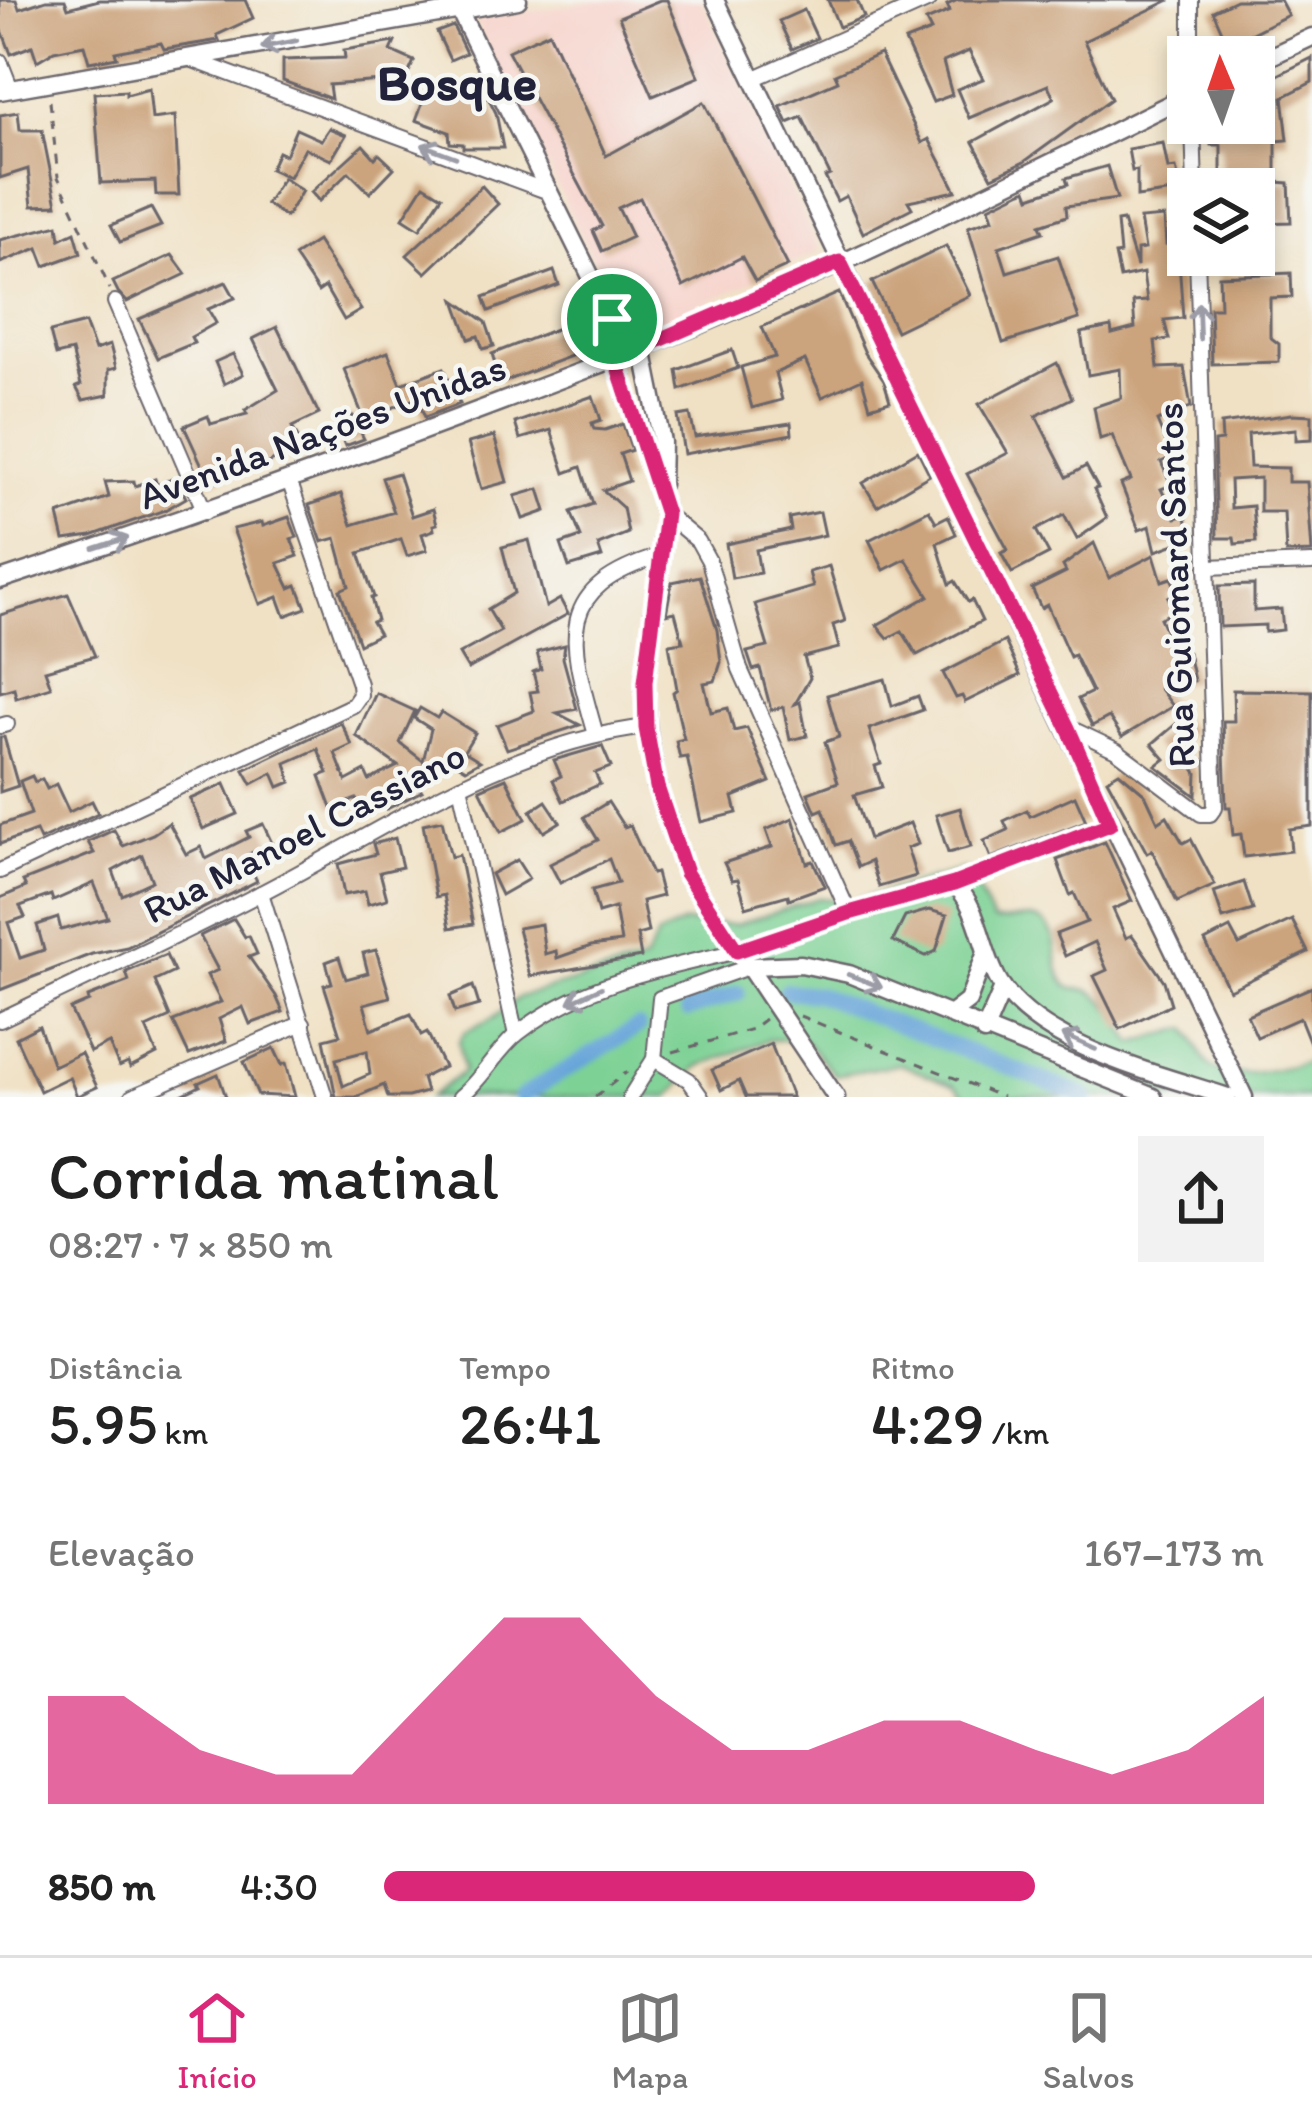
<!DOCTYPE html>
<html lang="pt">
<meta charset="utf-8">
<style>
body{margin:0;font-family:Itim,sans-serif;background:#f2f2f2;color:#222;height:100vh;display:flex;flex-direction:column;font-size:45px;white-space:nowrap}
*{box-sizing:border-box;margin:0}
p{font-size:39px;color:#767676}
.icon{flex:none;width:66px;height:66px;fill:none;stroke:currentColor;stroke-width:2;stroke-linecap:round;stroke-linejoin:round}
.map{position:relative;height:1097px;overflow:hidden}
.details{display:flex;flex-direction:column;background:#fff;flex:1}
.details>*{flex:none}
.needle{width:78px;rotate:358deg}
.tools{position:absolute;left:1167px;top:36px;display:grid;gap:24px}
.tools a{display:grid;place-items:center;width:108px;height:108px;border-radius:0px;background:#fff;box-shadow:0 6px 18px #0003;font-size:60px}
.pin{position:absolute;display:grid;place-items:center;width:102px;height:102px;color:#fff;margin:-51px;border:6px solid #fff;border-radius:50%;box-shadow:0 3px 12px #0007}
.round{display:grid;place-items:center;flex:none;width:126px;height:126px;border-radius:0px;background:#f2f2f2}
.head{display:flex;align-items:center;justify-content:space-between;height:204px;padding:0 48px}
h1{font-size:66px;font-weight:600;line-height:90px}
.figures{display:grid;grid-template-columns:repeat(3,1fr);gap:18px;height:204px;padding:12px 48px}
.figures div{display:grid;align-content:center}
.figures b{font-size:60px;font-weight:600}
.figures small{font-size:33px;font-weight:400}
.figures p{font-size:33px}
.chart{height:336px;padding:24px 48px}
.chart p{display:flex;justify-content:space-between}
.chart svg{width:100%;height:216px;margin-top:12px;fill:#db2777;opacity:.7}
ul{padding:0 48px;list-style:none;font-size:39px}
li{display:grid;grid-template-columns:192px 144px 1fr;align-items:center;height:90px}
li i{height:30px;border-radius:15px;background:#db2777}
.tab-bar{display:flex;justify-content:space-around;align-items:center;height:168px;border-top:3px solid #e0e0e0;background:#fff;font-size:33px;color:#767676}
.tab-bar a{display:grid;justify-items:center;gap:6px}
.tab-bar .active{color:#db2777}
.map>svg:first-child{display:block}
.built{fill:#f7d1c9}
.green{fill:#7dd194;stroke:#507a68;stroke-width:3}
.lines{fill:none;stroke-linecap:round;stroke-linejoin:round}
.canal{stroke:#67a5d9;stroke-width:16}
.building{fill:#cba37c;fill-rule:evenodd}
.minor-casing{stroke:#6a656b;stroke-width:18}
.tertiary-casing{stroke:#6a656b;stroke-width:21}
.path{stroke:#6a656b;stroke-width:3;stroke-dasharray:9 9;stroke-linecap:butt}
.minor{stroke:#fff;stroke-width:14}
.tertiary{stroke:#fff;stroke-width:16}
.oneway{stroke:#9c9ca7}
.route-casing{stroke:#fff;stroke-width:24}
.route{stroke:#db2777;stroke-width:15}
.labels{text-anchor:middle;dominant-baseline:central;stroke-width:9;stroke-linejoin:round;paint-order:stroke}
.street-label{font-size:39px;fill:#22223b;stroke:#f6f6f2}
.district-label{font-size:51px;font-weight:bold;fill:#22223b;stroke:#f6f6f2}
</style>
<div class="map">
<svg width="1312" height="1097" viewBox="0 0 1312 1097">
<rect width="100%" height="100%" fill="#f6f6f2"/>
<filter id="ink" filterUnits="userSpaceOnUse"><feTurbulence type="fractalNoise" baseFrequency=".00833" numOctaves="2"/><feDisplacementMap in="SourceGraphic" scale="24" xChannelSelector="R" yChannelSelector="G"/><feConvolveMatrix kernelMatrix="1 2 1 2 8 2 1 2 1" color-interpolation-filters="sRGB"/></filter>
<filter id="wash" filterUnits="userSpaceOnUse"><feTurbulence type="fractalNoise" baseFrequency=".004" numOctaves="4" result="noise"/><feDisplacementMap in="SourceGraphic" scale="48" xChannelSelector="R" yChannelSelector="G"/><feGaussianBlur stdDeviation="2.7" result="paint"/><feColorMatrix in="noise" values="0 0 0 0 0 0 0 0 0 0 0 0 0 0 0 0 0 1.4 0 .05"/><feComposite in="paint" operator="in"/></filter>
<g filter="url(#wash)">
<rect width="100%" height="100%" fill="#f0e1c4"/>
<polygon class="built" points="598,0 701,0 820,251 647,330 625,325 475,20"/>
<path class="green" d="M964,870L970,874L993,921C1008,923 1027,914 1041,921C1062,932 1052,965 1064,982C1071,993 1081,987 1090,991C1107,997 1123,1029 1134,1043L1187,1028C1196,1038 1198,1052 1206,1062C1225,1086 1288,1066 1312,1061V1097H965L955,1086L900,1064L835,1075L803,1039L768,1040L699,1066L669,1097H430L464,1071L459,1041L465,1032L495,1017L519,997L644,962L657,936L683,923L735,925L819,898L854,901Z"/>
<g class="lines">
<g class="canal">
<polyline points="786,991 817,994 1086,1097"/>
<polyline points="688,1010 738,993"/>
<polyline points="521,1097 638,1027"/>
</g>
</g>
<g id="blocks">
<g class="building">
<polygon points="0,0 16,0 19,9 46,0 65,0 68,8 99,0 245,0 253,18 217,35 219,40 164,49 161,43 115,52 117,57 89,62 84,45 54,51 37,61 32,46 11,54 0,25"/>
<polygon points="660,0 667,0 699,77 653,96 619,17"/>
<polygon points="828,0 857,0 864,17 839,27"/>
<polygon points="958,0 1170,0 1084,41 1111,99 1024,162 992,177 973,142 1054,98 1048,85 969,118 957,89 983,79 969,51 943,62 952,95 933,102 905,41 931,31 926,21 950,11 947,5"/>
<polygon points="1236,0 1280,0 1288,15 1228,45 1213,11"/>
<polygon points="804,10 817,38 792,49 779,21"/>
<polygon points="453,26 466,53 450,60 437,32"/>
<polygon points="549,32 606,156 704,102 788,266 755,281 742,257 683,287 640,198 618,208 632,237 602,251 593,231 602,226 508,51"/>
<polygon points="395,42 391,51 414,61 401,90 382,81 329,85 331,99 283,81 283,60 345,58 344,50"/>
<polygon points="880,54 922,143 929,139 956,191 908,201 912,208 863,233 846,196 837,201 825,177 830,175 802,117 788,123 780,106 838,81 835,74"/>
<polygon points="1312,58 1312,82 1283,97 1288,140 1276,141 1276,182 1289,183 1291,222 1254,223 1254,189 1233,189 1233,180 1221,180 1221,145 1211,145 1209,123 1254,123 1254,116 1262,116 1254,98 1254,82 1273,74 1274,77"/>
<polygon points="428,88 455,96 486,93 496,113 503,148 463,148 463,144 450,143 449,132 416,120"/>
<polygon points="149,89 152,119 175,116 179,195 156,195 155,181 101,183 94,93 126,91 126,95"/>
<polygon points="18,112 20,130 42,130 57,205 32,206 28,169 0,178 0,115"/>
<polygon points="329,128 346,135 331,160 305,148 289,177 270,169 278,152 285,155 296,129 321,140"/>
<polygon points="1163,143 1168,169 1176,168 1181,191 1137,197 1137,170 1132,171 1128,149"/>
<polygon points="363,145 375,158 379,154 394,168 370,193 349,172 319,201 311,192"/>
<polygon points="1107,166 1117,199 1066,206 1067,216 1040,225 1043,232 999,247 1007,272 1058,256 1079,319 1003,343 968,227 993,219 989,207 1022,191 1027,189 1030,197 1068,184 1066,178"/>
<polygon points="283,178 302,191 286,217 266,204"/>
<polygon points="424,185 442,196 420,229 403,218"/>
<polygon points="482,186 498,204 426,273 407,255"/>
<polygon points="151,208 161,226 120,242 111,225"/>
<polygon points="1164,217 1166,245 1175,243 1179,261 1183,318 1164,320 1169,339 1155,341 1158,368 1184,367 1191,407 1157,421 1172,457 1161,462 1171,485 1161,489 1176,518 1186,515 1189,539 1156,551 1150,526 1139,530 1121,484 1131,480 1112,435 1100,439 1094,407 1121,398 1120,369 1088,375 1081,333 1111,327 1112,334 1135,328 1133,302 1147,301 1143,273 1120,278 1115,255 1120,254 1117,222 1123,221 1137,267 1137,250 1145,249 1140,219"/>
<polygon points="58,225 60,239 75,232 81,253 45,266 38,248 0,263 0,240"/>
<polygon points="317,241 361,310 344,320 325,287 318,292 294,256"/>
<polygon points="946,246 970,295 896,331 872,282"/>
<polygon points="172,255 186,274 127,302 118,292 113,282"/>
<polygon points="554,271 559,285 489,311 484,297"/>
<polygon points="1291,273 1292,297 1270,298 1270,337 1279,344 1279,362 1212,364 1210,308 1220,308 1219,276"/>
<polygon points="226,282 235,298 208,309 216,323 191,337 194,343 158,358 139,319"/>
<polygon points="839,293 865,353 884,381 890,401 870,407 862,379 822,397 805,360 775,373 782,400 752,408 741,367 775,357 762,327"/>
<polygon points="455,300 486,322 494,346 483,349 478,336 469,339"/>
<polygon points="589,316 600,345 501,383 492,354"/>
<polygon points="85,323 95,350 110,345 116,368 108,370 108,395 83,400 76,387 81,385 72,351 56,355 50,332"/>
<polygon points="277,327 319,414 292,427 303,447 248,472 246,468 210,483 184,426 208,416 211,424 247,414 245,410 278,390 253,339"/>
<polygon points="732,350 738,368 680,390 677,370"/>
<polygon points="388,352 401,384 444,368 460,404 425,417 417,398 364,419 344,369"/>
<polygon points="233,354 243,374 224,384 215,362"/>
<polygon points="1057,363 1072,398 1036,416 1067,477 1086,466 1098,488 1094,489 1107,518 1077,539 1064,515 1036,530 1049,554 1012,573 1001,553 1008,550 967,474 1008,453 979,404"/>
<polygon points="593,396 601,420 592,423 594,429 605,430 623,424 632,450 620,454 629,481 603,490 623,508 628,533 598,545 602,557 569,567 561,544 581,537 571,512 593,504 581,467 565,473 551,430 520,439 515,423"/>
<polygon points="690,414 695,437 791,423 792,434 684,454 678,416"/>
<polygon points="1292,414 1312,415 1312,439 1296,440 1296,429 1248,434 1250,467 1288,468 1288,482 1307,482 1312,552 1286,553 1284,512 1260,512 1260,478 1230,480 1231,508 1253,506 1256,542 1235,544 1234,538 1217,538 1214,442 1222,441 1221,424"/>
<polygon points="353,416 364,439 345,446 335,422"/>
<polygon points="494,436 507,482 481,489 468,443"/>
<polygon points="918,451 930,475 877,506 863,483"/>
<polygon points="398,473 412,516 433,509 437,524 433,525 434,530 422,534 427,550 407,556 401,539 359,553 374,597 371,598 377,620 372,622 379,634 359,644 340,590 349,586 336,538 322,542 309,505 341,494 352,525 394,512 382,478"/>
<polygon points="176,477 186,498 165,510 91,536 64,540 58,515 109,497 105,482 134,481 135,486 155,479 157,485"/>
<polygon points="539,489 546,511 523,519 515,496"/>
<polygon points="929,510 936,522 948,516 956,534 937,543 942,560 950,584 955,581 968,602 972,600 982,621 917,655 902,631 888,638 877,625 929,596 906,559 884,570 869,540"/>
<polygon points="820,512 825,535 756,550 760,573 732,578 726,544 791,530 789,518"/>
<polygon points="289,517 297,537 291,539 298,556 278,563 290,588 297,585 306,608 285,616 278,597 260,604 233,529 262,522 263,526"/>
<polygon points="529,540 546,607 560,599 568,614 468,669 459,654 501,631 488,609 514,593 502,547"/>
<polygon points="1094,543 1109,578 1154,555 1162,581 1171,578 1178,592 1168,597 1174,612 1160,618 1178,658 1188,653 1194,681 1160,689 1173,706 1122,737 1109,717 1092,726 1078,699 1092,692 1074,655 1070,657 1047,605 1041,608 1032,589 1066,572 1063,566"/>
<polygon points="829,566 845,621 833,625 839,648 804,657 810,678 795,704 800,702 807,736 790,740 783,707 771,710 760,668 753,670 747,652 768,647 755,604 813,587 809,572"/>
<polygon points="700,576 717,630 721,662 715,681 704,683 711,712 728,708 734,731 747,728 770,782 733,797 737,813 701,822 687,757 680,758 676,741 684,739 673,692 677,689 669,644 683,642 675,612 666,614 672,582"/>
<polygon points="1254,585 1254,611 1281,609 1283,630 1265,632 1265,625 1220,627 1219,586"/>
<polygon points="68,594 95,656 45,670 51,687 16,698 14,688 0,692 0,615"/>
<polygon points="1005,641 1020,675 965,702 962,696 956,698 943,673"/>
<polygon points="565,645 563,658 577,709 557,713 580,725 507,749 497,725 534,711 530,692 538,691 533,672 541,669 537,652"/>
<polygon points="885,679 892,706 918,696 923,710 869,729 881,764 875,766 882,787 854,795 869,839 910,823 918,844 907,848 916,876 879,887 871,861 858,867 848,841 836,845 823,809 816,812 808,793 838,782 825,742 839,737 827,695"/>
<polygon points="1233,690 1312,691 1312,826 1289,829 1291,851 1244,857 1241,834 1233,835 1230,807 1226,807 1223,721 1234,721"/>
<polygon points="376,693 415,711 400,743 423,761 431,729 414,718 420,708 437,718 441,712 475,733 464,751 480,761 466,769 446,757 440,769 435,766 419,787 422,791 387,809 380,796 360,806 356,799 332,808 320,776 328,773 318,749 286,763 291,782 279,787 273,773 252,784 244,770 341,723 352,745 335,753 346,781 365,771 369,780 398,766 356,736"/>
<polygon points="1182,719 1192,732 1178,744 1197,773 1196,796 1156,766 1165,759 1152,744"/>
<polygon points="0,737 4,737 18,786 0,792"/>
<polygon points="602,746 611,767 595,773 600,784 563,801 553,780 561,776 554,760"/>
<polygon points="1119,772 1145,794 1158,822 1167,816 1183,843 1191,839 1215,885 1177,902 1152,850 1147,853 1107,779"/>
<polygon points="32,776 35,782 42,779 47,789 56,784 69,812 92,801 98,813 40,840 36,831 0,844 0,825 31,814 20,781"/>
<polygon points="506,778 526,819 501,832 480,789"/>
<polygon points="225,784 238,814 203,829 190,799"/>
<polygon points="1075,796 1086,821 991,858 984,841 1008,830 1004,821 1027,810 1030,816"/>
<polygon points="546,801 560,822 544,832 531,811"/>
<polygon points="608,802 624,827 630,825 652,874 656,873 662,896 642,901 648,932 637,935 641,957 530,976 518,928 541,924 545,954 556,951 557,958 591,946 621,942 615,908 598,913 592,890 618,883 609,859 560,883 550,864 598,840 584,817"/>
<polygon points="960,808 971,847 948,853 936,815"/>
<polygon points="793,818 807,863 813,861 825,886 789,899 788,895 746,907 738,879 732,880 724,863 772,847 766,830"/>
<polygon points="442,820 451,857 459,855 473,924 450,928 444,895 436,897 423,824"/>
<path d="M169,823L186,854L201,847L206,859L249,837L246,831L263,824L272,843L245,856L257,881L127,947L92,954L0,990V898L26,887L23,881L94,853L88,842L114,830L123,846L153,834ZM142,855L152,881L122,895L113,871ZM94,883L108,918L61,930L58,918L37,925L44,950L20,958L8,923L25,917L20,906L51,895L53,901Z"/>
<polygon points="395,838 402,867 380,872 387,899 368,904 365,891 344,895 338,864 376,854 373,844"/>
<polygon points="1105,842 1132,901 1113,909 1126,938 1132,935 1164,981 1171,1004 1120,1029 1094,976 1107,970 1095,942 1065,956 1056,934 1087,922 1074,893 1070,895 1057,860"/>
<polygon points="517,860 529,879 501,895 491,874"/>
<polygon points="1244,882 1253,910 1223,919 1214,892"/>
<polygon points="929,910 947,915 936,951 926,956 893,941 905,917"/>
<polygon points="234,919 245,937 249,936 257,954 249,957 276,996 283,1012 250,1024 243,1007 219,1019 226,1041 189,1055 173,1021 221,1002 207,975 218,970 200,936"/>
<polygon points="1292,920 1308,952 1229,990 1205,941 1230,928 1239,945"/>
<path d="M376,950L390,997L364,1004L371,1030L411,1014L421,1035L427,1032L444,1067L422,1078L426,1092L408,1097H388L384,1085L356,1097H336L324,1039L340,1035L324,985L332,983L326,962L339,957L346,979L368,973L363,953ZM367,1051L370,1074L343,1086L336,1059Z"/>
<polygon points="166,955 174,972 155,981 170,1017 146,1028 157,1054 130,1068 128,1063 119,1067 109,1043 90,1052 70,1009 89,1001 88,997 129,981 126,972"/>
<polygon points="473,986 479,1005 455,1012 450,996"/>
<polygon points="1312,987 1312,1048 1300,1018 1257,1037 1247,1015"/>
<polygon points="39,1026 53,1066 81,1053 97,1087 77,1096 69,1077 40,1091 16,1038"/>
<polygon points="771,1044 792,1097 746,1097 739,1081 721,1090 712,1070"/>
<polygon points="274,1048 282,1065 286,1063 295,1097 258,1095 244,1062"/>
<polygon points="218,1074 226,1097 177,1097 200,1086 198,1083"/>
</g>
</g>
</g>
<g filter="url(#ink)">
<use href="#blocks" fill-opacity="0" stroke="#6a656b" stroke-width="3"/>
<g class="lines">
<g class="minor-casing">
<g id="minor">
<polyline points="1191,0 1191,57"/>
<polyline points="193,60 549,192"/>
<polyline points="0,61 11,89"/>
<polyline points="755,78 929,0"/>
<polyline points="1193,123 1195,189"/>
<polyline points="115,302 205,512"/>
<polyline points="666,514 698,541 709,561 740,669 849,913"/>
<polyline points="1207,567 1312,563"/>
<polyline points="0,726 7,724"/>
<polyline points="1068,727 1116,750 1201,814 1210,814 1215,807 1197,255"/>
<path d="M596,735C570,642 550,589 660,556"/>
<polyline points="460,786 516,1035"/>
<polyline points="0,871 353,705 360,695 359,684 289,480"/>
<polyline points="954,884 1110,824"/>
<polyline points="261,893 325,1097"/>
<path d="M0,1020C88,977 177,937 263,892C385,829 507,743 647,727"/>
<polyline points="654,1059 689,1080 701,1097"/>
<polyline points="132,1097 303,1023"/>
<path d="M460,1097C482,1079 496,1052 517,1034C581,983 661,969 738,951"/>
<polyline points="630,1097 654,1059 660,998 751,966"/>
</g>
</g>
<g class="tertiary-casing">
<g id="tertiary">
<polyline points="715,0 1244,1097"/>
<polyline points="459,10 612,319 643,348 662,442 661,485"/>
<polyline points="1254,64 1312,37"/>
<polyline points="0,91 518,0"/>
<polyline points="612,319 615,358 666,514 645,682 647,727 657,787 686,873 836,1097"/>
<path d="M0,580C216,509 430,430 642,348C829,275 1009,183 1188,95"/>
<path d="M738,951L849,913L954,884C980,907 981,953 1000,983C1041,1047 1159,1074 1228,1097"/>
<polyline points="751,966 801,964 849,974 1153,1097"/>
<polyline points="951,1014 968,1001 985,955"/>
<polyline points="984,1032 1003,988"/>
</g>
</g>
<g class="path">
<polyline points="50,101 58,177 110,289"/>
<polyline points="800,1016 1002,1097"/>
<polyline points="673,1052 752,1029 765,1019"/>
<polyline points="595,1097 627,1072"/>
</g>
<use href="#minor" class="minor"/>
<use href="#tertiary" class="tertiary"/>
</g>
<defs><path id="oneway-shaft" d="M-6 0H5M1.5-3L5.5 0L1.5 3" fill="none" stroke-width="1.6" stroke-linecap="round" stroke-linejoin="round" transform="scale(3)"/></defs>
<g class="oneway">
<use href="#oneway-shaft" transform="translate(279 44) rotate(169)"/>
<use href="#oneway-shaft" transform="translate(439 151) rotate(-160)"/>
<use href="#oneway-shaft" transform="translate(1199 321) rotate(-92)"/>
<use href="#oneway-shaft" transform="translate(111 543) rotate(-18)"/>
<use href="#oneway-shaft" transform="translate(865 981) rotate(21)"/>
<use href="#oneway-shaft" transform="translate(585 995) rotate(155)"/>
<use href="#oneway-shaft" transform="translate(1079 1042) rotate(-156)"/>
</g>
</g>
<g class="lines" filter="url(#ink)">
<g class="route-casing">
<polygon id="route" points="840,262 1068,728 1110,824 954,884 849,913 737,951 686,873 657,787 646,728 645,682 666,514 615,358 612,319 643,347"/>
</g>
<use href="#route" class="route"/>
</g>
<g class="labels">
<g class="street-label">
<text transform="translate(322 431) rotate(-20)">Avenida Nações Unidas</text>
<text transform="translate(1175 585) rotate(-92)">Rua Guiomard Santos</text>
<text transform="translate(304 832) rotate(-27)">Rua Manoel Cassiano</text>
</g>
<g class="district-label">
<text x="457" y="82">Bosque</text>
</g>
</g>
</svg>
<div class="tools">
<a><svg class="needle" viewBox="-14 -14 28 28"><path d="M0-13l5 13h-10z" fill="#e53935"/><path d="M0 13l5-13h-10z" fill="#767676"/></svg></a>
<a><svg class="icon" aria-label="layers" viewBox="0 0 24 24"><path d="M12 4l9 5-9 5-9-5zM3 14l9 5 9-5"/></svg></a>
</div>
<div class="pin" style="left:612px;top:319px;background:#1e9e55"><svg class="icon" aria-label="arrive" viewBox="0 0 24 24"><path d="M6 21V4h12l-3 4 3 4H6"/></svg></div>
</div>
<section class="details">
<div class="head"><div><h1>Corrida matinal</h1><p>08:27 · 7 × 850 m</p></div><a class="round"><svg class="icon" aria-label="share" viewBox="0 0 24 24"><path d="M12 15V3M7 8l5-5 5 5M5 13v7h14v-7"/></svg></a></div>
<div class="figures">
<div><p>Distância</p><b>5.95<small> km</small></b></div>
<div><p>Tempo</p><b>26:41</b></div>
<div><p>Ritmo</p><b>4:29<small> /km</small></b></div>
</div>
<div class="chart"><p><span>Elevação</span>167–173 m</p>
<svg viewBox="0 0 160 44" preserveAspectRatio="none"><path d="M0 44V22L10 22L20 33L30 38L40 38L50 22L60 6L70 6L80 22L90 33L100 33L110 27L120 27L130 33L140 38L150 33L160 22V44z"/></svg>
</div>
<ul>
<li><b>850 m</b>4:30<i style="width:74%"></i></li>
</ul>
</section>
<nav class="tab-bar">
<a class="active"><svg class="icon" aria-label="home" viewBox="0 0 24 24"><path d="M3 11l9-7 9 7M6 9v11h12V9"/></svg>Início</a>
<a><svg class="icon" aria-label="map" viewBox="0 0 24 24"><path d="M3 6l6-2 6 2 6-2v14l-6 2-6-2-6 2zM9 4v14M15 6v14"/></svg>Mapa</a>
<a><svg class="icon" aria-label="saved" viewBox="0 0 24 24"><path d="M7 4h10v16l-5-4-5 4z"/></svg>Salvos</a>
</nav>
